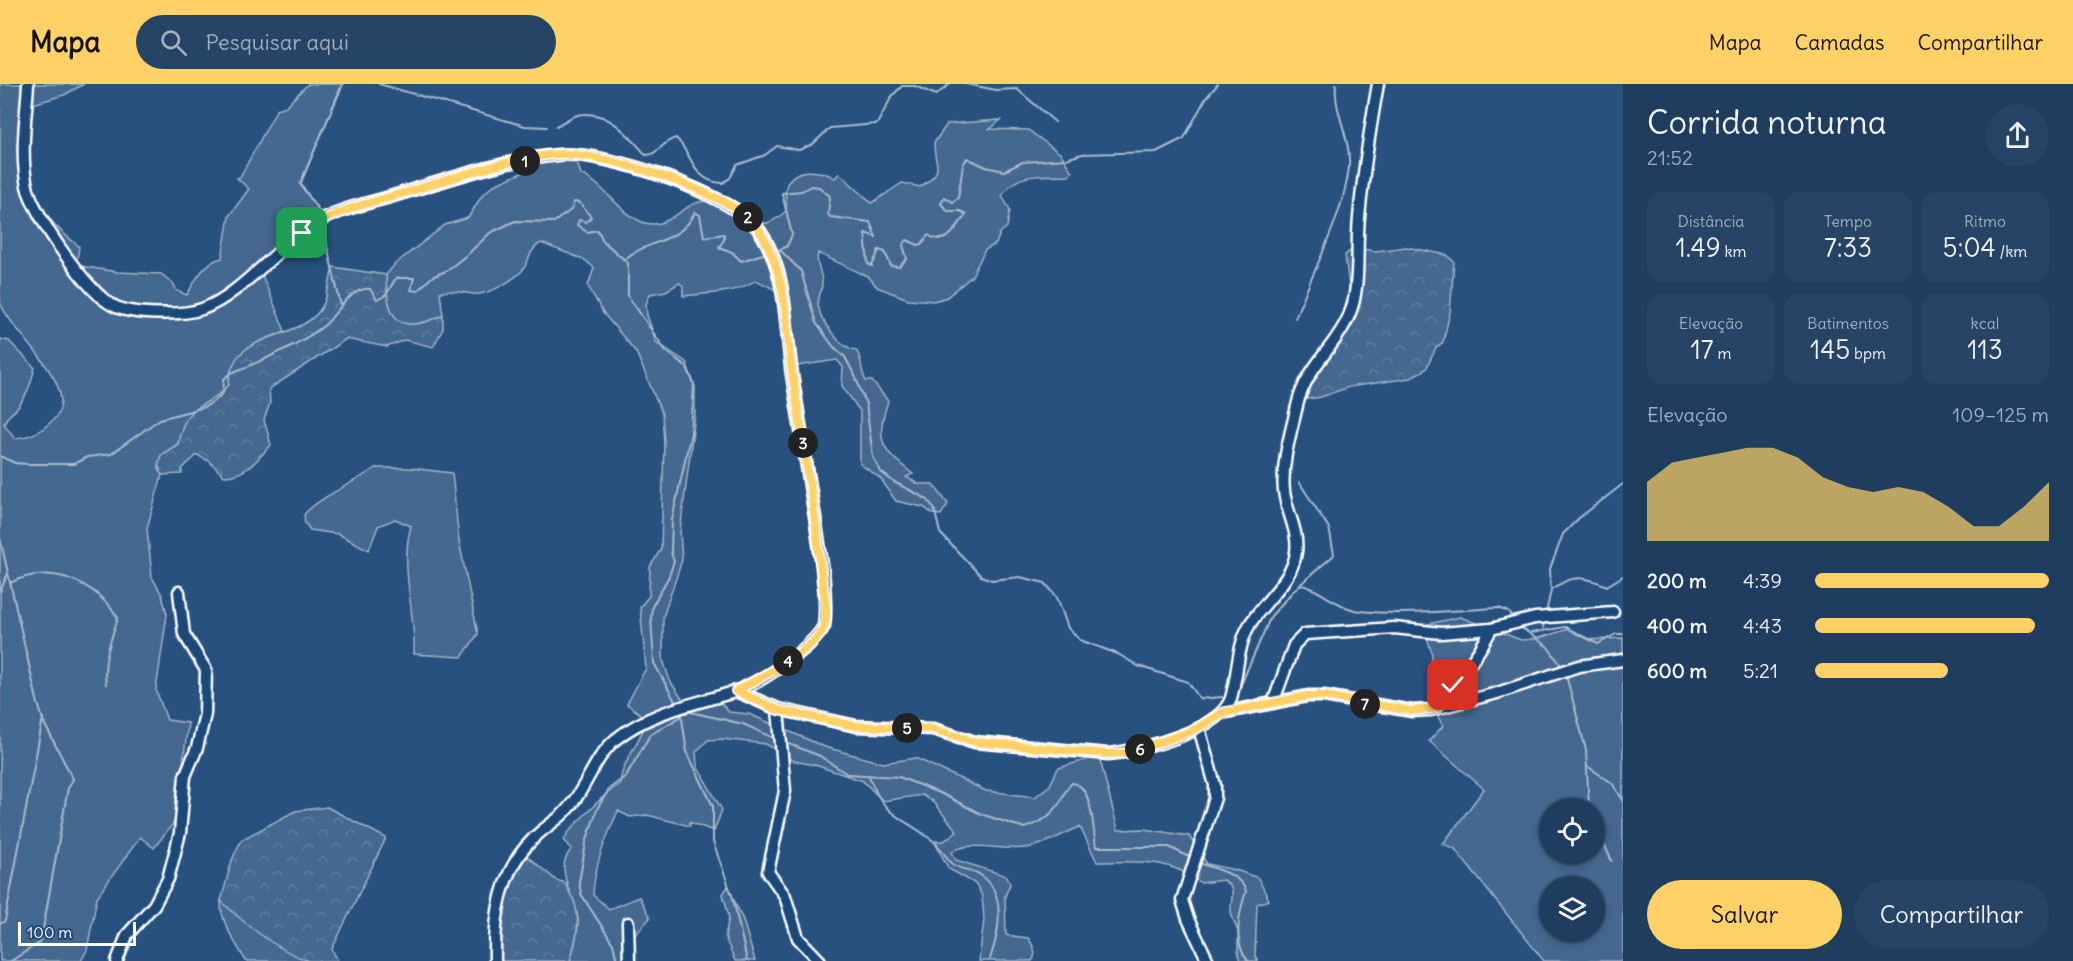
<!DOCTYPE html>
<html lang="pt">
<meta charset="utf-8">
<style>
body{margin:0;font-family:Delius,sans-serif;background:#264465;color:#f1f3f6;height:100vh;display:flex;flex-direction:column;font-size:22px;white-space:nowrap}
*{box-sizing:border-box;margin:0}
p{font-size:20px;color:#a1aebd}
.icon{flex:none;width:33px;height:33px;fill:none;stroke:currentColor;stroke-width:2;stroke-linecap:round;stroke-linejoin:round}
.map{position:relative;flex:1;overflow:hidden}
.sheet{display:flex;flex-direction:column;background:#1e3d5f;width:450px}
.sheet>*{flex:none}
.controls{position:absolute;left:1539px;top:714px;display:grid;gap:12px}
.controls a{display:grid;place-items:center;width:66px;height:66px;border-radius:50%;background:#1e3d5f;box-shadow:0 3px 9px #0003,0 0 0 2px #3c5674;font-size:30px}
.scale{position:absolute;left:18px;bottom:15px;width:118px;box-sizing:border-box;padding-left:6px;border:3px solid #fff;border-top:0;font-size:16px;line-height:21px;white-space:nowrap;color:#fff;-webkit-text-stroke:4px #1f4a7a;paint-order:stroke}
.pin{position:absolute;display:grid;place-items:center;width:51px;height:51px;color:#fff;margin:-26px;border-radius:12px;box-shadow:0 3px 9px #0006}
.km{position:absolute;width:30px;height:30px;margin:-15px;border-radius:50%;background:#222;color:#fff;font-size:16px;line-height:30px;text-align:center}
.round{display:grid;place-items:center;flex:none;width:63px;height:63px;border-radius:32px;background:#264465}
.head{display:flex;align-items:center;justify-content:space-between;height:102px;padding:0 24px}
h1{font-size:33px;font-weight:600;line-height:45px}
.stats{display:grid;grid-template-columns:repeat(3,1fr);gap:9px;height:102px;padding:6px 24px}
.stats div{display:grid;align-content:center;border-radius:15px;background:#264465;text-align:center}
.stats b{font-size:26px;font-weight:600}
.stats small{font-size:16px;font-weight:400}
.stats p{font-size:16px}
.chart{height:168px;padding:12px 24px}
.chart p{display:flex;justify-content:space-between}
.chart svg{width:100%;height:108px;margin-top:6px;fill:#ffd166;opacity:.7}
.primary-button{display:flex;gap:12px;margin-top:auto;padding:12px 24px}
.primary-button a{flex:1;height:69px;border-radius:36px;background:#ffd166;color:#111;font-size:24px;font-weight:600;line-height:69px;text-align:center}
.primary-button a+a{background:#264465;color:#f1f3f6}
ul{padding:0 24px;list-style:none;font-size:20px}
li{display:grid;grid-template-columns:96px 72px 1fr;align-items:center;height:45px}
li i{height:15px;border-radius:8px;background:#ffd166}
header{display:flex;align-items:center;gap:36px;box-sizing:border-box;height:84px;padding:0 30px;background:#ffd166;color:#111}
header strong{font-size:28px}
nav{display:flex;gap:33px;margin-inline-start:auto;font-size:21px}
.search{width:420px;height:54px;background:#264465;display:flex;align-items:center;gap:15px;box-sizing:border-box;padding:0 21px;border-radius:33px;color:#a1aebd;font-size:22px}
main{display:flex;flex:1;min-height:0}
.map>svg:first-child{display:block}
.grass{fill:#446890;stroke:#a2b4c8;stroke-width:1.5;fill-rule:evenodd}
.forest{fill:url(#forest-crowns);stroke:#a2b4c8;stroke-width:1.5}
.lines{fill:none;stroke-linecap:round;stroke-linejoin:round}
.stream{stroke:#aabbcd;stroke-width:2}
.minor-casing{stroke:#fff;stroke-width:15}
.minor{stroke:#1f4a7a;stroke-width:10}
.route-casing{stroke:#fff;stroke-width:12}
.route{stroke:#ffd166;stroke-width:8}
</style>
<header>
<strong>Mapa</strong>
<div class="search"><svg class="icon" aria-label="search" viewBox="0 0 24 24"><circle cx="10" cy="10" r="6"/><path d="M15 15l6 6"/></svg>Pesquisar aqui</div>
<nav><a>Mapa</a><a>Camadas</a><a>Compartilhar</a></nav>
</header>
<main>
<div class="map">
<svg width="1623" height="877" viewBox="0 0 1623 877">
<defs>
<pattern id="forest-crowns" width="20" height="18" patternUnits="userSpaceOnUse" patternTransform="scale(1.5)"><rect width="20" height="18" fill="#446890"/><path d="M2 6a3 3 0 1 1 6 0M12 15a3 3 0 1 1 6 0" fill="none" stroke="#607fa1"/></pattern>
</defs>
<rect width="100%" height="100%" fill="#28517f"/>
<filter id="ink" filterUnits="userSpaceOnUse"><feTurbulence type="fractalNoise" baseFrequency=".0167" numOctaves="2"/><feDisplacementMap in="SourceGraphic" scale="12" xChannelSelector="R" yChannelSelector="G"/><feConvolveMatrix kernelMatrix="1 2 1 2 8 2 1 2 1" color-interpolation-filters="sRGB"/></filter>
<g filter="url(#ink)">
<g class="grass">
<path d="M0,0H84L64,11L29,21C28,83 24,123 79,162L77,176L80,182L117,188L161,190L173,199L177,207L187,211C195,196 204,178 222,174L229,132L249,105L237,94L240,93L277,25L286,22L308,0H342L301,99L320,130L257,179L285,247C258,258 229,266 229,301C202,329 186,315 178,360L161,371L158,382L162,391L147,444L152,493L162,511L167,530L156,606L167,636L188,639L182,687L183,727L154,764L140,753L97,813L87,866L81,877H0V255L9,257L35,284C31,297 28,310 19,322C14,329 5,332 4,340L15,354C30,353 40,348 51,338C88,306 11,250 0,218Z"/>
<path d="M1001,36L990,45L1028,46L1061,70L1072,88L1069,91C1044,92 1017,87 1002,111L1010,126L1007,143L1000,149L996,160L985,166L972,192L947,213L934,217L908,215L877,203L869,193L818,169C815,179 821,186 822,197C823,205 818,212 818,220C819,236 840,264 856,266C863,277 860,286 866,297H872L888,317C875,357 881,365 913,390L906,393L918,400H933L948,420L941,431L933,430L923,423L896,417L881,395L860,380V327L842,302L843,283L837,276L797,282L784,279L776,206L756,196C736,210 707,209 683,212V202L679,199L666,207L650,210L646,220L647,231L656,258L686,278L695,303V331L680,448L682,476L663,533V576L670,597L684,618H720L729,628L749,630L825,663L883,679L916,674L986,707L1035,713L1050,701L1058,684L1099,672L1118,746L1145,745L1189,752L1207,780L1236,786L1258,794L1269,816L1257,820L1255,872L1258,877H1240C1236,867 1239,858 1238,848C1236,841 1231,833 1231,825C1231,811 1237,805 1223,796L1201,799C1167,773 1138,778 1097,778L1080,743C1064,749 1048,759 1032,763C1009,769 970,755 952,768L956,776L1007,792L1010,800L1005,812L1006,851L1028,854C1033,861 1038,869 1032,877H979L984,835L982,812L976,800L949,785L934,757H944L957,747L932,717L922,711L883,717L863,697L815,681L794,677L766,660L722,655L708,656L696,668L697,682L722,726L714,747L689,738L690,742L647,731L630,733L618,727C606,753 594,782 593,811L609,825L639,813L650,834L630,856L635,877H570C574,864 579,848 578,835C576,814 552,784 572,765L564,756C567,746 609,706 620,700C622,675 641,659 647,635L627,620L646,584L640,523L649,512L650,483L661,465L664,359L662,330L636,268L603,229L588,202L594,184L585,176L541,159C528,165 530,180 520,189C510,198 487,212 473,210C461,208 452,206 440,208L443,231C400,253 386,236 386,191L395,180L445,141L468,134L482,111L494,101L524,88L537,77L576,74L581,90C605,101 618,128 642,138C669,148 681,119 705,117C711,117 717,121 722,123C749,136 761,151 786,127C788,119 784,111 786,103C792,82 822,85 835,94L839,89L872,119L902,99L920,103C947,84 934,85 934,59L947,40Z"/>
<path d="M375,384H410L452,389L459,457L478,550L462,573L414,570C416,528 399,483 411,442L395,435L378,442L369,466L338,450L310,446L305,439L304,431C316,414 355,399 375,384Z"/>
<path d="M1460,533L1521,556L1535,555L1569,545C1587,560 1601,555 1623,554V877H1544L1454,764L1443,760L1484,705L1429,657L1443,642L1430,618L1432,569L1423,541ZM1550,724H1594V770H1550ZM1550,802H1594V848H1550Z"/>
<polygon points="728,802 743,836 755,877 735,877 725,853 729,833 723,810"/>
<path d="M221,817L271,857L310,877H246C236,859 220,839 221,817Z"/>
</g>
<g class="forest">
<polygon points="1406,163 1447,171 1454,178 1450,229 1443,258 1436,264 1426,285 1410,294 1349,303 1321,313 1308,315 1295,311 1339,253 1350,211 1345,171 1354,164 1376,167"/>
<path d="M333,183L386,191C386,237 400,252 443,231V245L433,263L405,256L387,263L346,255L269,305L270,319L264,336L271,361C257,376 246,392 224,392L209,377L197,371L182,385V390L162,391L158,382L161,371L178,360C187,314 202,330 229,301C230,243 299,261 322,223C328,213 330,195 333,183Z"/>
<path d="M327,723L386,754L332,865L338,877C329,877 318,877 310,877C277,867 245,840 221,817L232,776L241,756L295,727Z"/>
<path d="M517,764L556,796L566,799C567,808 573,812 575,820C581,839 575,859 570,877H496L502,796Z"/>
</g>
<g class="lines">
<g class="stream">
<polyline points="379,0 525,42 547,43"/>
<polyline points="966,0 996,6 1017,5 1055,38"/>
<path d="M556,42C564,38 574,30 583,30C611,28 630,53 646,71C658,71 663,57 676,54C691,67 693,99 723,99L730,94L737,81L765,71L777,62L799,66L813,60L830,44L877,40L892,12L902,2H915L936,11L950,0"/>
<polyline points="320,128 300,100 343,0"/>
<polyline points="322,140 341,222"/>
<polyline points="780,166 801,187 816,239 833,262 845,273 855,292 866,320 873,373 881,388 894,398 927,415 934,424 940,449 981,492 992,496 1020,493 1045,499 1057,513 1068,544 1080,556 1118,570 1138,582 1188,598 1200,615 1222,613"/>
<path d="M775,168L787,162L792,151L782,109L802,107L811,102L819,103L830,112L828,130L830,133L870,138L876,153L865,149L868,180L872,182L879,166L885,168L891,182L899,183L907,175L903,161L907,156L918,161L922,160L928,151C947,163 954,147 966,130L960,127H948L941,120L944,113L952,118L958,114L963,81L967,74L986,83L1004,87L1023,78L1066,75L1082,70L1156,68L1184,54L1206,14L1218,0"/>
<path d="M625,175C646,156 682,159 695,128L700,131L704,153L724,150V156L719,163L732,168L741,177L766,169"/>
<path d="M1295,234C1311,193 1346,124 1349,82C1351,53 1333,27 1336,0"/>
<path d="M0,372L15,379L27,380H74L87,373L111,370L160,335L205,323L216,316L223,309L224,295L233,288C256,280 311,255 328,238C338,227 353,202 370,205L377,216L386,211L396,194H414L411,206L417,207L432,193L446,187L468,170L490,149L515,137L554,138L571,126L574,118L580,119L591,133L586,138L579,136L577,141L587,148L598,146L603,157L628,179V212L666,267L687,283L694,300L691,349L672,436L671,469L674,477L669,492L652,523L651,534L654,579L677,621"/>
<polyline points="0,454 37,616 44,639 73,695 68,704 42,851 39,859 11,877"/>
<path d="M10,499C51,479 94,497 118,534C111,556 102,577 106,600"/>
<path d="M1300,501C1314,501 1338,524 1359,527C1405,532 1453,526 1499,524L1509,528L1514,535"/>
<path d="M1551,506C1571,490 1585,492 1607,502L1623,492"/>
<polyline points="0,508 7,491"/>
<polyline points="1546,529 1551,506 1550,485 1563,450 1579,434 1623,400"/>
<polyline points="1519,542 1548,563 1562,583"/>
<polyline points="1543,546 1544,537"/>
<polyline points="1531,549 1565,543 1598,560 1616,550 1623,550"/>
<polyline points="1566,591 1586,666 1589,724"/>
<polyline points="1235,614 1271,532 1295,505 1334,471 1329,444 1299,398"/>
<polyline points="682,626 743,640 776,655"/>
<polyline points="681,628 687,668 713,722 713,758 733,814 747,877"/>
<path d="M784,658L820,672L847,690L899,693L942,710L981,730L1024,744C1038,740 1051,732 1059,720C1063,712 1065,705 1072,699C1093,700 1093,747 1096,763H1169L1193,775"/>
<polyline points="1587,682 1612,699 1623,716"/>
<path d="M869,692C885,735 900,731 932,756C941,762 945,774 953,780C961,786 971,785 979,790C1008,807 999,850 990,875"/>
<polyline points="1594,740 1612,777"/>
<path d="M1197,778C1214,785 1239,788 1246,807C1239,829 1232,858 1248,877"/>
<polyline points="0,840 5,837 43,634"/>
<polyline points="617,877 613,860 581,810 579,798 586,759 597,725 609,705 626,692 650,651 682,632"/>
</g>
<g class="minor-casing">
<g id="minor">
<path d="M28,0C26,33 20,70 27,102C33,130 88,210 114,222C132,231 182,232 202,225C241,212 283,156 322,135C343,124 370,119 393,112C447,96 502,76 559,71C603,66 733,110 759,146C788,187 785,244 792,291C800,338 807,386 815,433C820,468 828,506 824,542C812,564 759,600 734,608C695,620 649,628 616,655C593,674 586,707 564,729C555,738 542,745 533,755C500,787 494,833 495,877"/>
<path d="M736,607L778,625L856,642L933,645L975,658L1108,670C1140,667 1220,647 1231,614C1238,591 1237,561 1250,540C1264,517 1293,496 1296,468C1299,447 1286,427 1284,407C1281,380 1291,348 1297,322C1306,280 1342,260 1353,220C1360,192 1356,163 1359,134C1363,90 1370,45 1378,0"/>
<polyline points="1273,619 1294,561 1305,550 1394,544 1441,549 1491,545 1535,534 1613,528"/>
<path d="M1438,624C1455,597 1478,574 1491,545"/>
<polyline points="778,625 785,707 768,788 785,812 798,854 820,877"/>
<polyline points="1222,629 1308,612 1324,612 1412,627 1431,626 1497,609 1579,582 1623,576"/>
<polyline points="1199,644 1215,701 1215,714 1182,816 1188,835 1208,877"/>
<polyline points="628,839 629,877"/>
<polyline points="117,877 127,851 154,821 168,795 180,749 185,692 197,664 205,630 206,586 184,550 179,508"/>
</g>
</g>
<use href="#minor" class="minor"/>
</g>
</g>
<g class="lines" filter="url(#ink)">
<g class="route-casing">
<path id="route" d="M302,149C334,125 375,118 414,106C458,93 514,73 560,70C601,68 726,108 753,138C764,151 771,167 776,183C787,216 787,252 792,287C802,357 816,426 822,497C824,510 829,529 824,542C816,566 758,595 736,607L778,626L856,642L933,645L975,658L1108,670L1129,669L1194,646L1222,629L1308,612H1324L1412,627L1438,624L1453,601"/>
</g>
<use href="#route" class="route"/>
</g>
</svg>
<div class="controls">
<a><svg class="icon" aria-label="locate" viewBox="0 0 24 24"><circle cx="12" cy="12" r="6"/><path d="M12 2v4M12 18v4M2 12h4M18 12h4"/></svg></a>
<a><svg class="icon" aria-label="layers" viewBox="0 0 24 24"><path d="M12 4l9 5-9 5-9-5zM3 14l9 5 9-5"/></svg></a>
</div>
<div class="scale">100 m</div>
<div class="pin" style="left:302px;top:149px;background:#1e9e55"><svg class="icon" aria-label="arrive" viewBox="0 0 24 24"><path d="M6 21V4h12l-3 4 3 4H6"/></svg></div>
<div class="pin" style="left:1453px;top:601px;background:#d93025"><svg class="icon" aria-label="check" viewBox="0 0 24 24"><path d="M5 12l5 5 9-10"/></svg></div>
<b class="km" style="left:525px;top:77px">1</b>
<b class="km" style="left:748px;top:133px">2</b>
<b class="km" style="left:803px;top:359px">3</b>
<b class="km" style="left:788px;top:577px">4</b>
<b class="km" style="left:907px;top:644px">5</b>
<b class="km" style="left:1140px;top:665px">6</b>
<b class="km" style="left:1365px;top:620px">7</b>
</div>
<section class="sheet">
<div class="head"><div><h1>Corrida noturna</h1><p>21:52</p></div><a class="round"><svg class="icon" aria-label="share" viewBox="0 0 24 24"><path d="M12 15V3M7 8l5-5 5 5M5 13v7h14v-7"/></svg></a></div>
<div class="stats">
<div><p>Distância</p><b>1.49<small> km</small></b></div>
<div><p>Tempo</p><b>7:33</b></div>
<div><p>Ritmo</p><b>5:04<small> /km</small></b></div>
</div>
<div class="stats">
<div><p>Elevação</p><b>17<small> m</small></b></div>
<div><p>Batimentos</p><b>145<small> bpm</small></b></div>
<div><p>kcal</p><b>113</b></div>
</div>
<div class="chart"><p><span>Elevação</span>109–125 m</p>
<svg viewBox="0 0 160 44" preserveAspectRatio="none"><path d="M0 44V20L10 12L20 10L30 8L40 6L50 6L60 10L70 18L80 22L90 24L100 22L110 24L120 30L130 38L140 38L150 30L160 20V44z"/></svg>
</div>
<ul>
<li><b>200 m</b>4:39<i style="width:100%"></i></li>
<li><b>400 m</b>4:43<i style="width:94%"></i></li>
<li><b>600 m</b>5:21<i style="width:57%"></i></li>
</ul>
<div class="primary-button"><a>Salvar</a><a>Compartilhar</a></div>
</section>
</main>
